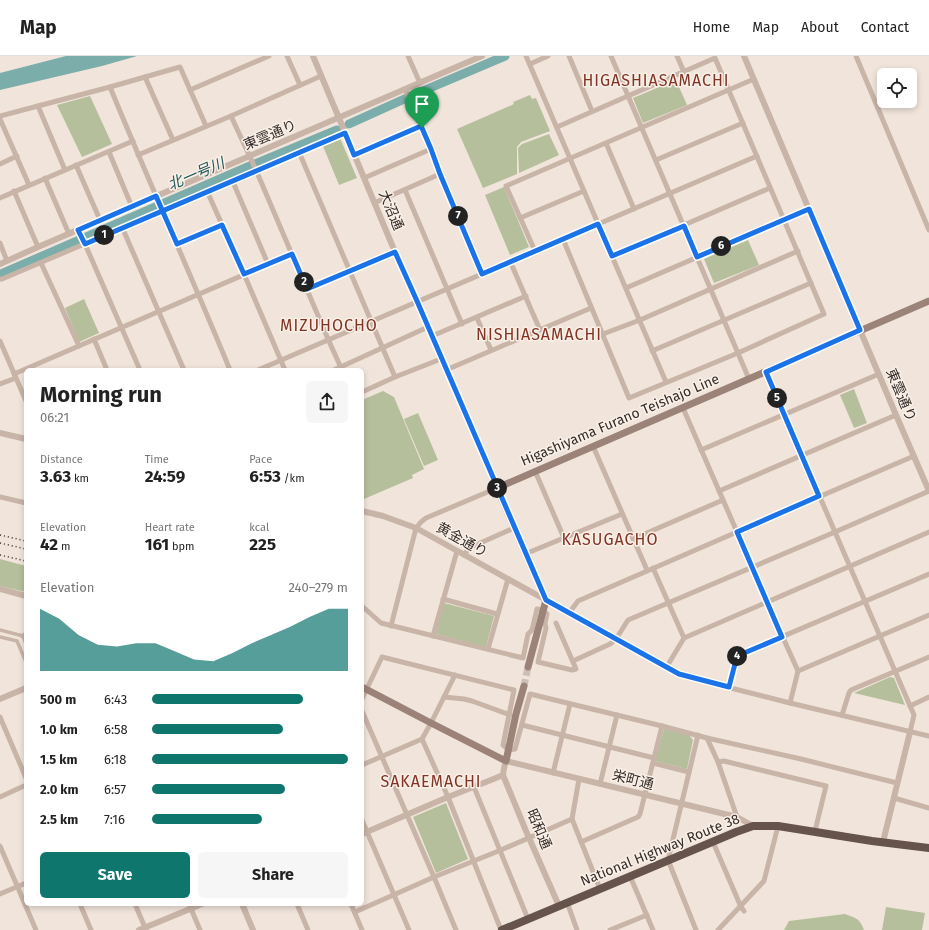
<!DOCTYPE html>
<meta charset="utf-8">
<style>
body{margin:0;font-family:"Fira Sans","Noto Sans JP",sans-serif;background:#f6f6f6;color:#222;height:100vh;display:flex;flex-direction:column;font-size:15px;white-space:nowrap}
*{box-sizing:border-box;margin:0}
p{font-size:13px;color:#767676}
.icon{flex:none;width:22px;height:22px;fill:none;stroke:currentColor;stroke-width:2;stroke-linecap:round;stroke-linejoin:round}
.map{position:relative;flex:1;overflow:hidden}
.details{position:absolute;left:24px;top:312px;width:340px;height:538px;display:flex;flex-direction:column;background:#fff;border-radius:6px;box-shadow:0 2px 6px #0003}
.details>*{flex:none}
.fabs{position:absolute;left:877px;top:12px;display:grid;gap:8px}
.fabs a{display:grid;place-items:center;width:40px;height:40px;border-radius:6px;background:#fff;box-shadow:0 2px 6px #0003;font-size:20px}
.pin{position:absolute;display:grid;place-items:center;width:34px;height:34px;color:#fff;margin:-41px -17px;border-radius:50% 50% 50% 0;rotate:-45deg;box-shadow:0 0 4px #0007}
.pin .icon{rotate:45deg}
.km{position:absolute;width:20px;height:20px;margin:-10px;border-radius:50%;background:#222;color:#fff;font-size:11px;line-height:20px;text-align:center}
.round{display:grid;place-items:center;flex:none;width:42px;height:42px;border-radius:6px;background:#f6f6f6}
.head{display:flex;align-items:center;justify-content:space-between;height:68px;padding:0 16px}
h1{font-size:22px;font-weight:700;line-height:30px}
.metrics{display:grid;grid-template-columns:repeat(3,1fr);gap:6px;height:68px;padding:4px 16px}
.metrics div{display:grid;align-content:center}
.metrics b{font-size:17px;font-weight:700}
.metrics small{font-size:11px;font-weight:400}
.metrics p{font-size:11px}
.chart{height:112px;padding:8px 16px}
.chart p{display:flex;justify-content:space-between}
.chart svg{width:100%;height:72px;margin-top:4px;fill:#0f766e;opacity:.7}
.action{display:flex;gap:8px;margin-top:auto;padding:8px 16px}
.action a{flex:1;height:46px;border-radius:6px;background:#0f766e;color:#fff;font-size:16px;font-weight:700;line-height:46px;text-align:center}
.action a+a{background:#f6f6f6;color:#222}
ul{padding:0 16px;list-style:none;font-size:13px}
li{display:grid;grid-template-columns:64px 48px 1fr;align-items:center;height:30px}
li i{height:10px;border-radius:5px;background:#0f766e}
header{display:flex;align-items:center;gap:24px;box-sizing:border-box;height:56px;padding:0 20px;background:#fff;border-bottom:1px solid #e0e0e0}
header strong{font-size:19px}
nav{display:flex;gap:22px;margin-inline-start:auto;font-size:14px}
.map>svg:first-child{display:block}
.green{fill:#b6bf9c}
.water{fill:#7badab}
.lines{fill:none;stroke-linecap:round;stroke-linejoin:round}
.river{stroke:#7badab;stroke-width:9}
.secondary-tunnel{stroke:#cbc0b7;stroke-width:7;stroke-dasharray:7 3.5;stroke-linecap:butt}
.pedestrian{stroke:#c9b4a8;stroke-width:3.5}
.minor{stroke:#c9b4a8;stroke-width:5}
.tertiary{stroke:#c9b4a8;stroke-width:6}
.secondary{stroke:#9c8379;stroke-width:7}
.trunk{stroke:#66534c;stroke-width:8}
.rail{stroke:#352b28;stroke-width:1.5;stroke-dasharray:1 3;stroke-linecap:butt}
.route-casing{stroke:#fff;stroke-width:8}
.route{stroke:#1a73e8;stroke-width:5}
.labels{text-anchor:middle;dominant-baseline:central;stroke-width:3;stroke-linejoin:round;paint-order:stroke}
.street-label{font-size:14px;fill:#352b28;stroke:#f9f0e8}
.water-label{font-size:15px;font-style:italic;fill:#1f5555;stroke:#f9f0e8}
.quarter-label{font-size:16px;letter-spacing:1px;fill:#823324;stroke:#f9f0e8}
</style>
<header>
<strong>Map</strong>
<nav><a>Home</a><a>Map</a><a>About</a><a>Contact</a></nav>
</header>
<div class="map">
<svg width="929" height="874" viewBox="0 0 929 874">
<rect width="100%" height="100%" fill="#f1e5db"/>
<g class="green">
<polygon points="676,24 687,49 643,67 633,42"/>
<polygon points="530,39 532,43 536,42 550,75 521,86 517,91 517,118 483,132 457,73 514,48 513,46"/>
<polygon points="90,40 112,88 82,101 57,49"/>
<polygon points="549,78 559,99 519,117 518,92 522,88"/>
<polygon points="340,82 357,122 339,129 323,90"/>
<polygon points="504,131 529,191 510,199 485,139"/>
<polygon points="748,184 759,209 714,227 704,203"/>
<polygon points="84,243 99,277 79,286 65,252"/>
<polygon points="854,333 867,367 854,372 840,339"/>
<polygon points="383,335 394,341 424,413 412,419 413,422 364,443 362,439 362,344"/>
<polygon points="418,357 438,404 424,410 404,363"/>
<polygon points="0,503 26,510 26,536 0,530"/>
<polygon points="444,547 494,560 486,591 436,578"/>
<polygon points="890,621 894,622 905,649 854,637"/>
<polygon points="664,673 689,679 693,684 687,713 655,705"/>
<polygon points="446,747 468,803 436,817 413,761"/>
<polygon points="886,851 925,857 922,874 882,874"/>
<path d="M845,858C855,862 860,862 864,874H784L789,865Z"/>
</g>
<polygon class="water" points="66,0 137,0 102,10 0,34 0,17"/>
<g class="lines">
<g class="river">
<polyline points="349,68 411,40 505,0"/>
<polyline points="1,218 250,110 337,74"/>
</g>
<polyline class="secondary-tunnel" points="524,630 528,611"/>
<g class="pedestrian">
<polyline points="0,574 23,580 26,588"/>
<polyline points="0,581 17,585 26,606"/>
</g>
<g class="minor">
<polyline points="287,0 300,29"/>
<polyline points="408,0 420,27"/>
<polyline points="526,0 666,326"/>
<polyline points="569,0 592,55"/>
<polyline points="611,0 749,323"/>
<polyline points="677,0 684,16"/>
<polyline points="856,0 929,174"/>
<polyline points="530,8 548,0"/>
<polyline points="145,21 173,84"/>
<path d="M405,33C431,95 456,156 483,218"/>
<polyline points="190,34 269,0"/>
<polyline points="38,50 110,31"/>
<polyline points="0,60 38,50 65,114"/>
<polyline points="231,60 321,20"/>
<polyline points="0,63 29,129"/>
<path d="M206,70L180,11L110,31C149,126 191,219 230,314"/>
<polyline points="557,71 715,2 824,258 738,297 629,342 563,183"/>
<polyline points="606,87 634,153"/>
<polyline points="109,96 132,151"/>
<polyline points="299,96 395,321"/>
<polyline points="138,99 231,60 256,114 328,283 342,314"/>
<polyline points="354,99 421,70"/>
<polyline points="656,104 743,67"/>
<polyline points="0,108 17,100"/>
<polyline points="76,109 100,164"/>
<polyline points="45,122 69,178"/>
<polyline points="364,122 431,93"/>
<polyline points="233,126 268,208"/>
<polyline points="405,134 462,268"/>
<polyline points="14,135 38,191"/>
<polyline points="207,135 244,218 285,314"/>
<polyline points="0,142 133,85"/>
<polyline points="374,147 440,118"/>
<polyline points="520,162 584,135"/>
<polyline points="122,171 184,314"/>
<polyline points="78,174 85,188 140,314"/>
<polyline points="0,187 7,205"/>
<polyline points="177,188 222,169"/>
<polyline points="535,195 506,130 754,23"/>
<polyline points="612,200 770,132"/>
<polyline points="510,205 540,274"/>
<polyline points="41,207 79,290"/>
<polyline points="0,223 2,223 345,77"/>
<polyline points="626,232 809,153"/>
<polyline points="307,233 395,196"/>
<polyline points="477,262 491,294"/>
<polyline points="603,278 640,264 798,195"/>
<polyline points="432,280 526,240"/>
<polyline points="94,283 107,314"/>
<polyline points="0,285 26,345"/>
<polyline points="652,295 811,227"/>
<polyline points="258,314 757,100"/>
<polyline points="334,314 428,271"/>
<polyline points="446,314 591,252"/>
<polyline points="766,316 835,476 929,435"/>
<polyline points="14,318 292,198"/>
<polyline points="0,328 16,322"/>
<polyline points="362,336 395,321 441,303"/>
<polyline points="683,352 737,476 914,400"/>
<polyline points="593,390 647,514"/>
<polyline points="701,394 879,318"/>
<polyline points="535,415 564,482"/>
<polyline points="719,435 896,359"/>
<polyline points="0,441 26,447"/>
<polyline points="633,483 723,444"/>
<polyline points="525,498 622,458"/>
<polyline points="464,499 469,492 514,472"/>
<polyline points="653,512 684,582"/>
<polyline points="443,543 497,558"/>
<polyline points="546,544 679,619 790,647 929,680"/>
<polyline points="362,550 381,567 523,602 528,578 532,574 537,553 543,554 547,558 545,567 546,572 538,606 572,614 576,613 556,567"/>
<polyline points="569,557 578,545 737,476 767,546 798,615 790,647"/>
<polyline points="391,570 416,472 421,466 426,462 497,432"/>
<polyline points="23,580 26,578"/>
<polyline points="433,580 457,495"/>
<polyline points="488,593 508,523"/>
<polyline points="573,605 610,588 616,583 628,564 835,476 914,659 910,676"/>
<polyline points="666,612 684,582 929,476"/>
<polyline points="798,615 929,559"/>
<polyline points="455,619 431,667 422,683 448,741 501,874"/>
<polyline points="729,631 737,600 929,518"/>
<polyline points="444,641 464,643 472,645 510,659"/>
<polyline points="362,643 382,601 514,634 503,689 509,694 515,693 530,638 662,670 707,682 801,703 897,727"/>
<polyline points="910,650 929,641"/>
<polyline points="362,655 434,821 456,874"/>
<polyline points="842,659 849,637 851,634 929,601"/>
<polyline points="0,661 26,722"/>
<polyline points="522,669 654,702"/>
<polyline points="707,682 718,706 737,761"/>
<polyline points="718,706 724,705 826,730 815,775"/>
<polyline points="653,707 689,716"/>
<polyline points="362,709 422,683"/>
<polyline points="553,717 570,648"/>
<polyline points="579,723 572,763 600,833"/>
<polyline points="600,728 617,659"/>
<polyline points="474,731 528,863"/>
<polyline points="0,741 26,729"/>
<polyline points="894,742 929,752"/>
<polyline points="362,764 409,874"/>
<polyline points="581,786 638,761 640,758 662,670"/>
<polyline points="713,786 741,851 744,855"/>
<polyline points="0,790 36,874"/>
<polyline points="630,820 653,874"/>
<polyline points="0,838 26,827"/>
<polyline points="567,846 577,874"/>
<polyline points="80,848 91,874"/>
<polyline points="135,848 146,874"/>
<polyline points="189,848 200,874"/>
<polyline points="297,848 308,874"/>
<polyline points="351,848 362,874"/>
<polyline points="355,856 434,821 501,794 572,763"/>
<polyline points="610,874 647,859"/>
<polyline points="696,874 668,804 698,679"/>
<polyline points="718,874 764,825 778,770"/>
</g>
<g class="tertiary">
<polyline points="313,0 395,196 417,245 497,432"/>
<polyline points="744,0 896,359 929,435"/>
<polyline points="0,208 38,191 482,0"/>
<polyline points="0,377 26,383"/>
<polyline points="362,455 383,460 416,472 546,544"/>
<polyline points="0,533 26,540"/>
<polyline points="0,643 26,632"/>
<polyline points="362,778 448,741 491,724 503,719"/>
<polyline points="883,786 910,676"/>
<polyline points="242,848 253,874"/>
<polyline points="559,850 526,775 503,719 504,712 506,705 737,761 753,770"/>
<polyline points="139,874 202,848"/>
</g>
<g class="secondary">
<polyline points="528,611 546,544 497,432 929,245"/>
<polyline points="362,631 431,667 506,705 516,658 524,630"/>
</g>
<polyline class="trunk" points="502,874 736,776 753,770 778,770 872,785 929,792"/>
<g class="rail">
<polyline points="0,479 26,485"/>
<polyline points="0,487 26,493"/>
<polyline points="0,499 26,505"/>
</g>
</g>
<g class="lines">
<g class="route-casing">
<polyline id="route" points="422,72 421,70 354,99 345,77 85,188 78,174 156,140 177,188 222,169 244,218 292,198 307,233 395,196 417,245 546,544 679,618 729,631 737,600 782,581 737,476 819,440 766,316 860,274 809,153 697,201 684,170 612,200 598,168 482,218 440,118 431,93 422,72"/>
</g>
<use href="#route" class="route"/>
</g>
<g class="labels">
<g class="street-label">
<text transform="translate(270 79) rotate(-23)">東雲通り</text>
<text transform="translate(391 154) rotate(67)">大沼通</text>
<text transform="translate(901 339) rotate(67)">東雲通り</text>
<text transform="translate(620 364) rotate(-23)">Higashiyama Furano Teishajo Line</text>
<text transform="translate(462 484) rotate(29)">黄金通り</text>
<text transform="translate(633 724) rotate(14)">栄町通</text>
<text transform="translate(539 773) rotate(67)">昭和通</text>
<text transform="translate(660 794) rotate(-22)">National Highway Route 38</text>
</g>
<g class="water-label">
<text transform="translate(196 118) rotate(-23)">北一号川</text>
</g>
<g class="quarter-label">
<text x="656" y="24">HIGASHIASAMACHI</text>
<text x="329" y="269">MIZUHOCHO</text>
<text x="539" y="278">NISHIASAMACHI</text>
<text x="610" y="483">KASUGACHO</text>
<text x="431" y="725">SAKAEMACHI</text>
</g>
</g>
</svg>
<div class="fabs">
<a><svg class="icon" aria-label="locate" viewBox="0 0 24 24"><circle cx="12" cy="12" r="6"/><path d="M12 2v4M12 18v4M2 12h4M18 12h4"/></svg></a>
</div>
<div class="pin" style="left:422px;top:72px;background:#1e9e55"><svg class="icon" aria-label="arrive" viewBox="0 0 24 24"><path d="M6 21V4h12l-3 4 3 4H6"/></svg></div>
<b class="km" style="left:104px;top:179px">1</b>
<b class="km" style="left:304px;top:226px">2</b>
<b class="km" style="left:497px;top:432px">3</b>
<b class="km" style="left:737px;top:600px">4</b>
<b class="km" style="left:777px;top:342px">5</b>
<b class="km" style="left:721px;top:190px">6</b>
<b class="km" style="left:458px;top:160px">7</b>
<section class="details">
<div class="head"><div><h1>Morning run</h1><p>06:21</p></div><a class="round"><svg class="icon" aria-label="share" viewBox="0 0 24 24"><path d="M12 15V3M7 8l5-5 5 5M5 13v7h14v-7"/></svg></a></div>
<div class="metrics">
<div><p>Distance</p><b>3.63<small> km</small></b></div>
<div><p>Time</p><b>24:59</b></div>
<div><p>Pace</p><b>6:53<small> /km</small></b></div>
</div>
<div class="metrics">
<div><p>Elevation</p><b>42<small> m</small></b></div>
<div><p>Heart rate</p><b>161<small> bpm</small></b></div>
<div><p>kcal</p><b>225</b></div>
</div>
<div class="chart"><p><span>Elevation</span>240–279 m</p>
<svg viewBox="0 0 160 44" preserveAspectRatio="none"><path d="M0 44V6L10 12L20 22L30 28L40 29L50 27L60 27L70 32L80 37L90 38L100 33L110 27L120 22L130 17L140 11L150 6L160 6V44z"/></svg>
</div>
<ul>
<li><b>500 m</b>6:43<i style="width:77%"></i></li>
<li><b>1.0 km</b>6:58<i style="width:67%"></i></li>
<li><b>1.5 km</b>6:18<i style="width:100%"></i></li>
<li><b>2.0 km</b>6:57<i style="width:68%"></i></li>
<li><b>2.5 km</b>7:16<i style="width:56%"></i></li>
</ul>
<div class="action"><a>Save</a><a>Share</a></div>
</section>
</div>
